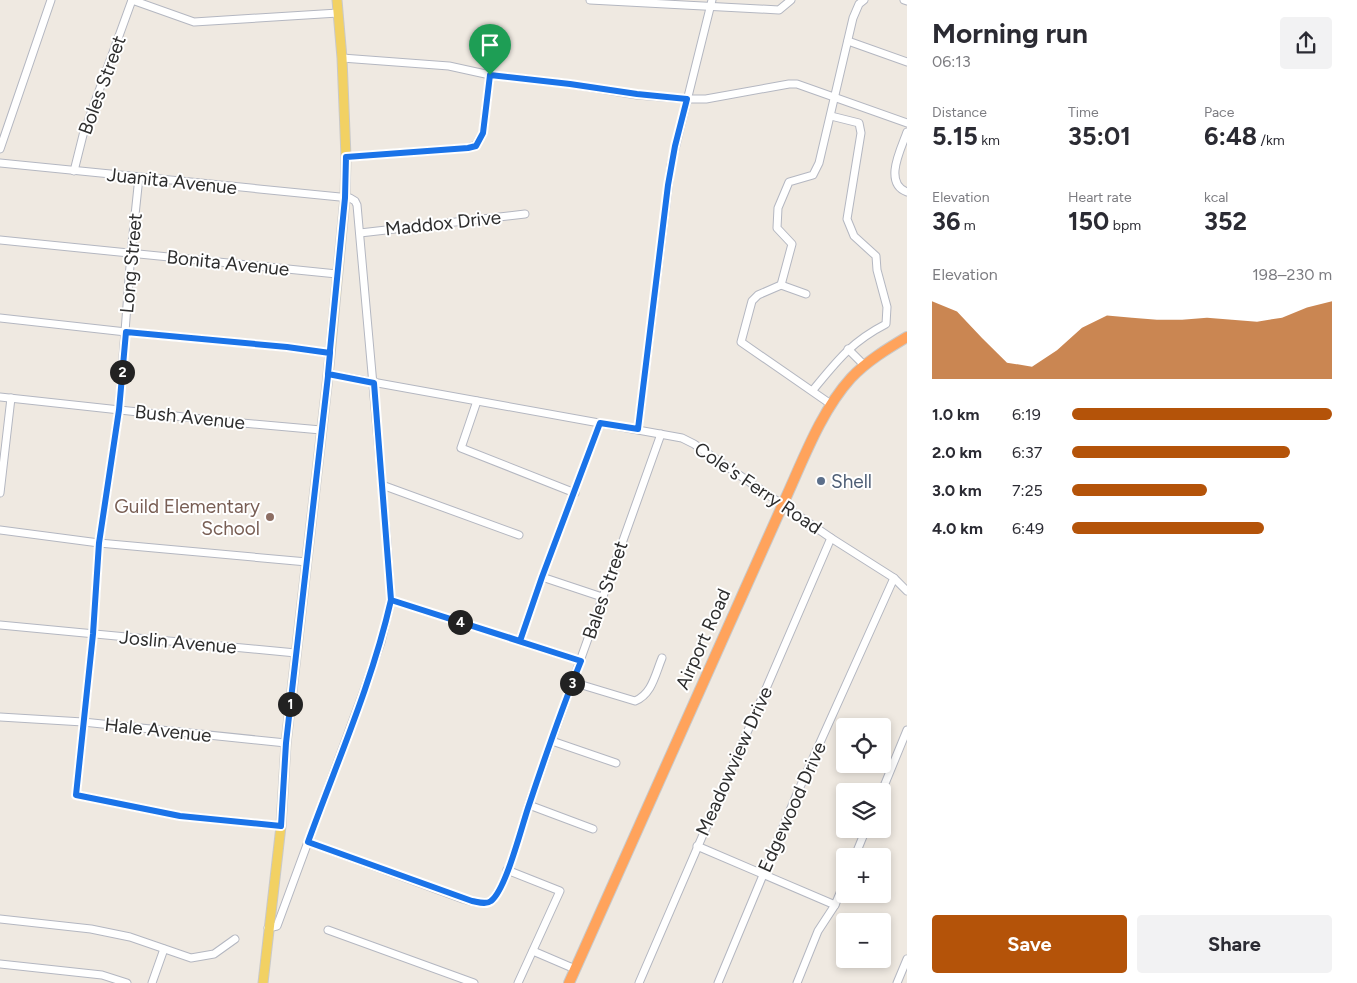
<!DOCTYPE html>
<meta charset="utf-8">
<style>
body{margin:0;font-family:Figtree,sans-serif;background:#f2f2f3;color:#2b2b33;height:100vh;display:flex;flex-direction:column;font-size:19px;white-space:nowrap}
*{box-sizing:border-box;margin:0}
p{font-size:16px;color:#7c7c81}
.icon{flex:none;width:28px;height:28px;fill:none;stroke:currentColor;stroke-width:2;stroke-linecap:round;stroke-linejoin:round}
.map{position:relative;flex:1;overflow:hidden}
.drawer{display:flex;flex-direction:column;background:#fff;width:450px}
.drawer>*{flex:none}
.tools{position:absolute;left:836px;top:718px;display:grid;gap:10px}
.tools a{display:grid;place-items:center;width:55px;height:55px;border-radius:5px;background:#fff;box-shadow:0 2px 8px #0003;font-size:25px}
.pin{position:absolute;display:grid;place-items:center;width:42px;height:42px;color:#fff;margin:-51px -21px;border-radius:50% 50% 50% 0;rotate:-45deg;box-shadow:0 0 5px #0007}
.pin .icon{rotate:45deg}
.km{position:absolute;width:25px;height:25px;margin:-12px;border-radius:50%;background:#222;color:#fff;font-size:14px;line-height:25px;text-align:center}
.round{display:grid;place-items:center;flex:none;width:52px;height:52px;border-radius:5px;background:#f2f2f3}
.headline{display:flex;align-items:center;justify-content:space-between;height:85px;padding:0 25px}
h1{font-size:28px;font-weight:700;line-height:38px}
.stats{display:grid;grid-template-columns:repeat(3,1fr);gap:8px;height:85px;padding:5px 25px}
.stats div{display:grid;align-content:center}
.stats b{font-size:25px;font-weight:700}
.stats small{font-size:14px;font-weight:400}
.stats p{font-size:14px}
.chart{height:140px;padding:10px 25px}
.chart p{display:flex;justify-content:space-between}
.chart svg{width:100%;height:90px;margin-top:5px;fill:#b45309;opacity:.7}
.cta{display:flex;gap:10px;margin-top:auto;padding:10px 25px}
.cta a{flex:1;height:58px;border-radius:5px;background:#b45309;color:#fff;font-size:20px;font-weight:700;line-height:58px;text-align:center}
.cta a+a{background:#f2f2f3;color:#2b2b33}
ul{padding:0 25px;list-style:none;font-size:16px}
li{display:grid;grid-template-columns:80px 60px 1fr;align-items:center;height:38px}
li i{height:12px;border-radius:6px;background:#b45309}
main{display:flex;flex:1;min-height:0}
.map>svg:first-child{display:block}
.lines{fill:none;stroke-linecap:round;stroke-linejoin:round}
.minor-casing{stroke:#b4b7c1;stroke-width:9}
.major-casing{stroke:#c9c9c9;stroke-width:11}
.highway-casing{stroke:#c9c9c9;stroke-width:12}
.minor{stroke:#fff;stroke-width:7}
.major{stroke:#f2d163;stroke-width:9}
.highway{stroke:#ffa35c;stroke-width:10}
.route-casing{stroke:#fff;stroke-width:10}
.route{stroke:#1a73e8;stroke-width:6}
.service-dot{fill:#5c6f8a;stroke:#fff;stroke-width:2}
.education-dot{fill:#8d6e63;stroke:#fff;stroke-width:2}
.labels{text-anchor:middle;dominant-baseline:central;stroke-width:4;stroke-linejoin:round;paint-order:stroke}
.street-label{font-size:19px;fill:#2e2e2e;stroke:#fff}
.service-label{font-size:19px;fill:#4e5e75;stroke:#fff;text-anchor:start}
.education-label{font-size:19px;fill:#785e54;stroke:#fff;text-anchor:end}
</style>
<main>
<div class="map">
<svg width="907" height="983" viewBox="0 0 907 983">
<rect width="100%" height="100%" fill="#efe9e1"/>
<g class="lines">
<g class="minor-casing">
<g id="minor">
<polyline points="132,0 194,22 338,13"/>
<polyline points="590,0 779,10 791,0"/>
<polyline points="904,0 907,1"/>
<polyline points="848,41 907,62"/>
<polyline points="342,58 449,66 490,75 570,84 637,95 687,99 706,99 789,84 797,84 907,123"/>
<path d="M907,132C901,149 883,183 907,192"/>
<polyline points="0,149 51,0"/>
<polyline points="346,157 468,148 476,145 483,133 490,75"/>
<polyline points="0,163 350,198 355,201 357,205 387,542 391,600 381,642 363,693 277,926 268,928"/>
<polyline points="74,171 83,135 132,0"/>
<polyline points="139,177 131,253 119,410 99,543 93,634 76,795 180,816 281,826"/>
<polyline points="360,233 525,214"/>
<polyline points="0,240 337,274"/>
<polyline points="781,285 806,294"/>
<polyline points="0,318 126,332 287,347 330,353"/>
<polyline points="848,349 864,365"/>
<polyline points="328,374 682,438 694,444 831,538 894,578 907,591"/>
<path d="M813,390C837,361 851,342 886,324L887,307L877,270L876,256L854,236L847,219L861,133L859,123L831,116"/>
<polyline points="0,397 221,421 321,430"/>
<polyline points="477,401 461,448 575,493"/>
<polyline points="832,405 741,342 752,301 758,295 781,285 792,244 777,228 778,208 789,182 813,175 819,163 853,18 859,4 864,0"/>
<polyline points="638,429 671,165 712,0"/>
<polyline points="382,485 519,535"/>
<polyline points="0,493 11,398"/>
<polyline points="0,530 99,543 307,562"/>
<polyline points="542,577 602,597"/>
<polyline points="391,600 581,661"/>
<polyline points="0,625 296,653"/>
<polyline points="520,641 542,577 600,423"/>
<path d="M572,682L635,701C652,694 655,675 662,658"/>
<polyline points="0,717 83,722 286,743"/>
<polyline points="552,741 616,763"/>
<polyline points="882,791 907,730"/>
<polyline points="529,805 593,829"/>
<path d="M308,842L463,899C471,901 485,906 492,900C508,884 522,825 530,801C574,679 617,556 661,434"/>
<polyline points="697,846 835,905"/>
<polyline points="855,856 866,829"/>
<polyline points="507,870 560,891 518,983"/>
<polyline points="0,919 91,929 130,937 191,958 214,954 235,939"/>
<polyline points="328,930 474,983"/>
<polyline points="533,951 575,969"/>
<polyline points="0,964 102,975 127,983"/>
<polyline points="152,983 164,949"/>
<polyline points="639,983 831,538"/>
<polyline points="718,983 796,796 894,578"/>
<polyline points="797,983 818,931 835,905 845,881"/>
<polyline points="897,983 907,959"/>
</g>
</g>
<g class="major-casing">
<polyline id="major" points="263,983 281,826 286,743 328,376 345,198 346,157 342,58 337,0"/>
</g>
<g class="highway-casing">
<path id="highway" d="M569,983L783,504C802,463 820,412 851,378C867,361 887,349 907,337"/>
</g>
<use href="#minor" class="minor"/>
<use href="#major" class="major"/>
<use href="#highway" class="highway"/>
</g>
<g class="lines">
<g class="route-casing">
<path id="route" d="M490,75L483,133L476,146L468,148L346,157L345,198L330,350V353L328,374V376L286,743L281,826L180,816L76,795L93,634L99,543L119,410L126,332L287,347L330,353L328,374L374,383L391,600L581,661C562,708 545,757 529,805C522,825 506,890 491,901C486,905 478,902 472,901L308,842C337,762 372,683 391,600L520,641L542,577L600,423L638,429L668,185L675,146L687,99L637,94L570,84L490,75"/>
</g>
<use href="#route" class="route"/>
</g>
<circle class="service-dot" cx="821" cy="481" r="5"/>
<circle class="education-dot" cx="270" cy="517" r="5"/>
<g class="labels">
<g class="street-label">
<text transform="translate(102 85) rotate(-70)">Boles Street</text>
<text transform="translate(172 181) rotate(6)">Juanita Avenue</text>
<text transform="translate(443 223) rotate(-6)">Maddox Drive</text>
<text transform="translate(131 263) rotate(-85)">Long Street</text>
<text transform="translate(228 263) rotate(6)">Bonita Avenue</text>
<text transform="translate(190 417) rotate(6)">Bush Avenue</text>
<text transform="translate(758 488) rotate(34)">Cole's Ferry Road</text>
<text transform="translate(605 590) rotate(-71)">Bales Street</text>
<text transform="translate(703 639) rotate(-66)">Airport Road</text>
<text transform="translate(178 642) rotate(5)">Joslin Avenue</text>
<text transform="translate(158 730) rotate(6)">Hale Avenue</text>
<text transform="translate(734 761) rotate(-66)">Meadowview Drive</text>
<text transform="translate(792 807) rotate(-66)">Edgewood Drive</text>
</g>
<g class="service-label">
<text x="831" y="481">Shell</text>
</g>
<g class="education-label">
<text x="260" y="506">Guild Elementary<tspan x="260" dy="22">School</tspan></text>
</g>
</g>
</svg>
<div class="tools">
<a><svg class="icon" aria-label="locate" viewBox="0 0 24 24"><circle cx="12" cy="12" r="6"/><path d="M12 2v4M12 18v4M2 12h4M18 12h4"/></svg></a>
<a><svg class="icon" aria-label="layers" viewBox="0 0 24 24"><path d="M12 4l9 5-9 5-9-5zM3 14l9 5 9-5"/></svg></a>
<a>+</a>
<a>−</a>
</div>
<div class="pin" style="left:490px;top:75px;background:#1e9e55"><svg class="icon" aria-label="arrive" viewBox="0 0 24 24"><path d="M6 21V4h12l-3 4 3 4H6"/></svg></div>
<b class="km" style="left:290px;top:704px">1</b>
<b class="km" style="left:122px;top:372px">2</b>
<b class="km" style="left:572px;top:683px">3</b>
<b class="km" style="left:460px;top:622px">4</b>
</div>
<section class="drawer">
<div class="headline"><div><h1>Morning run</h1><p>06:13</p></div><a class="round"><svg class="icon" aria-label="share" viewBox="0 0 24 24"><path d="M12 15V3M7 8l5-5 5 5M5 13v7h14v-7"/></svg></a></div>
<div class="stats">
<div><p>Distance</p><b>5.15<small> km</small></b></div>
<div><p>Time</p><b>35:01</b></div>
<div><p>Pace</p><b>6:48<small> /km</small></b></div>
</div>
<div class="stats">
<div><p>Elevation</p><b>36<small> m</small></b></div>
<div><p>Heart rate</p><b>150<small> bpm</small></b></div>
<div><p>kcal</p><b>352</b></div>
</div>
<div class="chart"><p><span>Elevation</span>198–230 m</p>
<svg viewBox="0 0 160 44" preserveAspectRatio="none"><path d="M0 44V6L10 11L20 24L30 36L40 38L50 30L60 19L70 13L80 14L90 15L100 15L110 14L120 15L130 16L140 14L150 9L160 6V44z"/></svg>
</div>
<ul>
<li><b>1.0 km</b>6:19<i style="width:100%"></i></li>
<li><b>2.0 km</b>6:37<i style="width:84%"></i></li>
<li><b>3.0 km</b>7:25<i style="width:52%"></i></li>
<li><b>4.0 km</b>6:49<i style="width:74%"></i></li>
</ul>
<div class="cta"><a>Save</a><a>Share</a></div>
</section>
</main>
